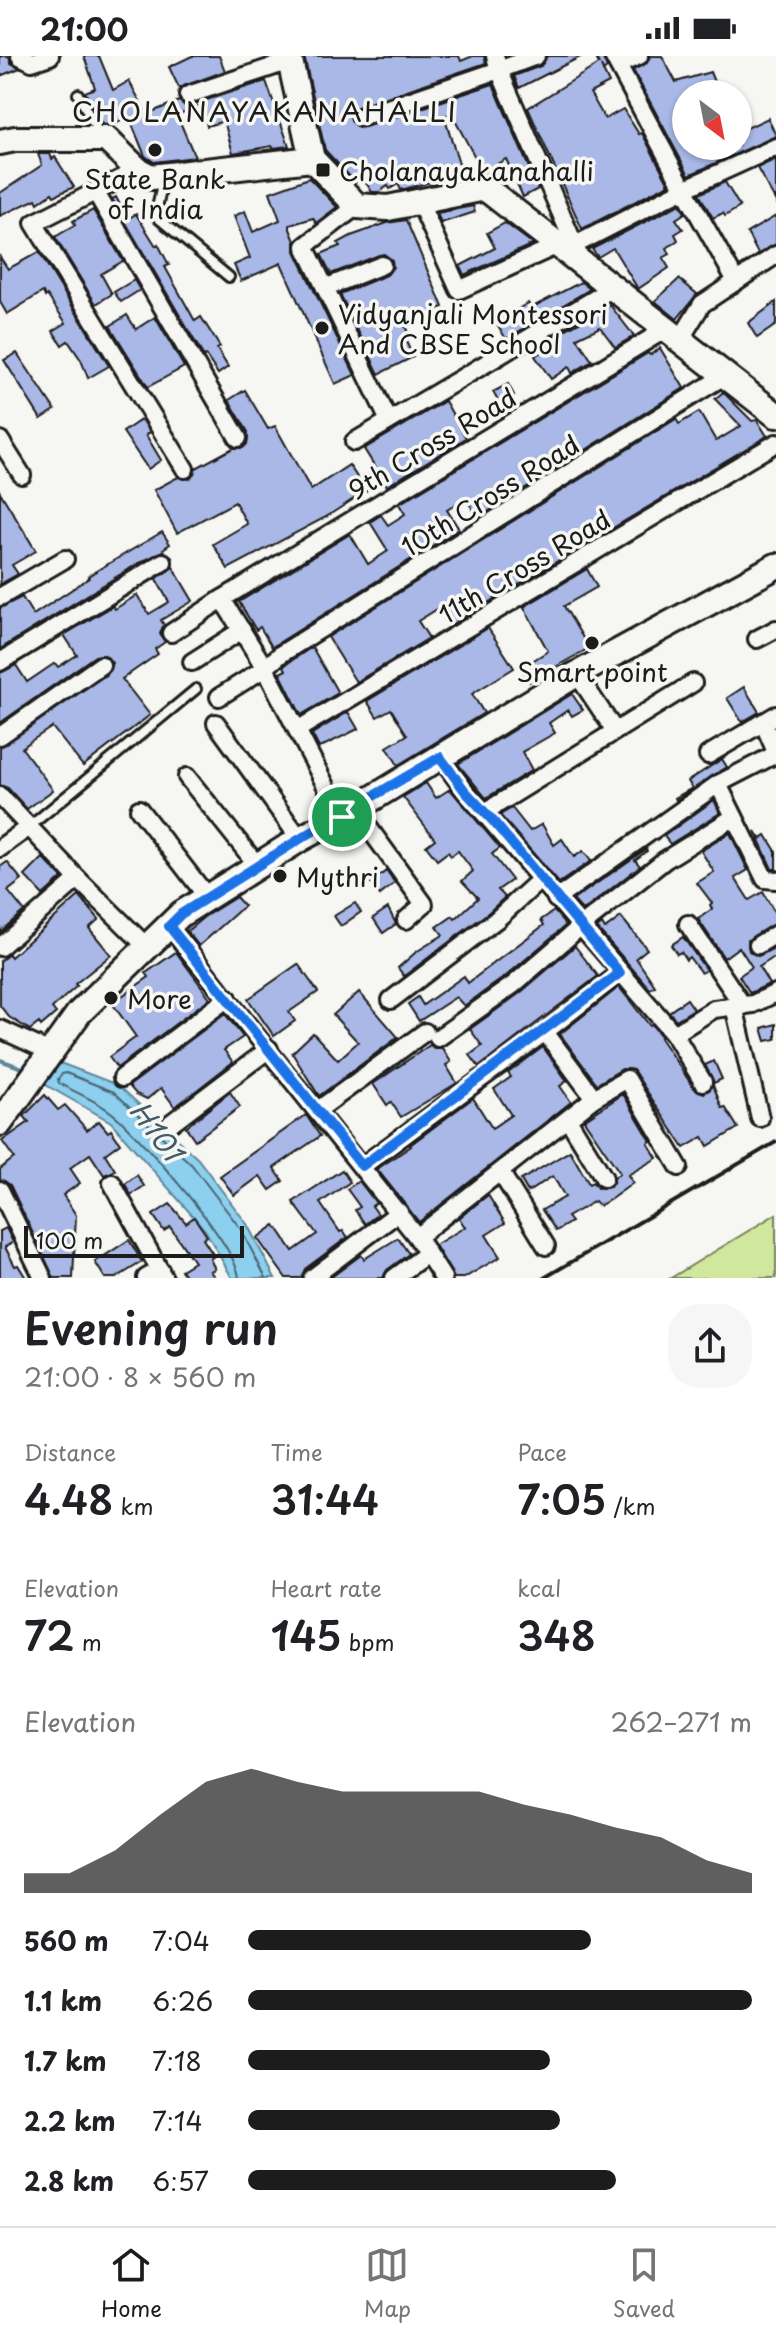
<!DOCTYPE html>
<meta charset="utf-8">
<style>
body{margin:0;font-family:"Playpen Sans",sans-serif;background:#f6f6f6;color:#202124;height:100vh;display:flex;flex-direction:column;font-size:30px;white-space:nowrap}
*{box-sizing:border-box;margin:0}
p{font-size:26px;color:#757577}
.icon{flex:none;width:44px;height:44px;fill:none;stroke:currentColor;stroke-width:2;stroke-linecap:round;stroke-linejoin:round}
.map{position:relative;height:1222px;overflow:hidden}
.sheet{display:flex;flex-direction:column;background:#fff;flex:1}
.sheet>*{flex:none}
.needle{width:52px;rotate:148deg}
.fabs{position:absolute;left:672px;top:24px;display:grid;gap:16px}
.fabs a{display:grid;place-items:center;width:80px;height:80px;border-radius:50%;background:#fff;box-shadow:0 2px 6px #0004;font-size:40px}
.scale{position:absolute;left:24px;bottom:20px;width:220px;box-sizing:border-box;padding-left:8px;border:4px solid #1c1c1c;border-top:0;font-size:22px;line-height:28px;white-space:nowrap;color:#1c1c1c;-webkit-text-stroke:6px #f6f6f2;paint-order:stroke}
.pin{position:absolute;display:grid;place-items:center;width:68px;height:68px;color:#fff;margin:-34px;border:4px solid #fff;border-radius:50%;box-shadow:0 2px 8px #0007}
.round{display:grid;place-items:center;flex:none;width:84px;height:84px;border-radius:32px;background:#f6f6f6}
.overview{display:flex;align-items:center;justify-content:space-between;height:136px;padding:0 24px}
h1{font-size:44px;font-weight:600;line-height:60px}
.stats{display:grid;grid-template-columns:repeat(3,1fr);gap:12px;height:136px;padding:8px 24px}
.stats div{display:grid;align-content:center}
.stats b{font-size:40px;font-weight:600}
.stats small{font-size:22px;font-weight:400}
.stats p{font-size:22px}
.chart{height:224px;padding:16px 24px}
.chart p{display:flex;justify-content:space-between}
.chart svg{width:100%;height:144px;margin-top:8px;fill:#1c1c1c;opacity:.7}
ul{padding:0 24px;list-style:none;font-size:26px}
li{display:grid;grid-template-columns:128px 96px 1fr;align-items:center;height:60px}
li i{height:20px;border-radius:10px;background:#1c1c1c}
.status{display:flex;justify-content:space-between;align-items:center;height:56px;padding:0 40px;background:#fff;direction:ltr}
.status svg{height:22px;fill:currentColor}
.menu{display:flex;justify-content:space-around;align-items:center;height:112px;border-top:2px solid #e0e0e0;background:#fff;font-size:22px;color:#757577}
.menu a{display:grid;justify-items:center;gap:4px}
.menu .on{color:#1c1c1c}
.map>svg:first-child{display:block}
.green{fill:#d0e89e;stroke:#76825d;stroke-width:2}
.water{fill:#8ccfee;stroke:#5f879a;stroke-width:2}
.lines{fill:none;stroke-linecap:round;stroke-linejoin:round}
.shore{stroke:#496470;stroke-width:2}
.stream{stroke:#5f879a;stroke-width:4}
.building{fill:#a9b8e7;stroke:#1c1c1c;stroke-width:2}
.lane-casing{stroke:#1c1c1c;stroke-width:14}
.street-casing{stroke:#1c1c1c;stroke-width:22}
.secondary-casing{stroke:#1c1c1c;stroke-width:30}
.lane{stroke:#f6f6f2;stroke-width:8}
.street{stroke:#f6f6f2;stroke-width:16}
.secondary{stroke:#f6f6f2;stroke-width:24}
.rail{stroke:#1c1c1c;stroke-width:4}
.route-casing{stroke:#fff;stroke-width:16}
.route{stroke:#1a73e8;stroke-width:10}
.poi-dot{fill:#1c1c1c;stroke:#f6f6f2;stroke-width:3}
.labels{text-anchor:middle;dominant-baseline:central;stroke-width:7;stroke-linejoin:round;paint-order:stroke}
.poi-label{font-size:26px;fill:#1c1c1c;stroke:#f6f6f2;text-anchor:start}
.street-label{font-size:26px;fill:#1c1c1c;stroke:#f6f6f2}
.neighbourhood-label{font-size:28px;letter-spacing:2px;fill:#1c1c1c;stroke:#f6f6f2}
.water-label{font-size:28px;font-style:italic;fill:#435b66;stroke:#f6f6f2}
</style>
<div class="status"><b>21:00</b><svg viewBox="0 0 49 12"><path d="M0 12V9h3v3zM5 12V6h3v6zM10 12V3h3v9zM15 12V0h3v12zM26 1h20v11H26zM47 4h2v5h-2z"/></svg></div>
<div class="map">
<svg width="776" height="1222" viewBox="0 0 776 1222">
<rect width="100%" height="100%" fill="#f6f6f2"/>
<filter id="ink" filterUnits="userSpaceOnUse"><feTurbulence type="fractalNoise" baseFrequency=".0125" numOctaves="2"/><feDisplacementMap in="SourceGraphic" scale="16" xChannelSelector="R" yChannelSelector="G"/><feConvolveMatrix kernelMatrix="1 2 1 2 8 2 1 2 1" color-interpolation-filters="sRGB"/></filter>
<g filter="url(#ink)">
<polygon class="green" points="776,1158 776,1222 671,1222"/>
<polygon class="water" points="60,1007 118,1029 198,1103 247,1168 275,1222 232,1222 205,1174 111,1066 44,1028"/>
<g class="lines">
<path class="shore" d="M239,1222C236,1188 145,1087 118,1062C102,1047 78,1038 59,1027L58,1023L62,1018L66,1017L114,1036L192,1109L240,1172L266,1222"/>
<polyline class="stream" points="0,1004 28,1014"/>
</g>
<g class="building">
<polygon points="0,0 9,0 11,7 20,12 0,20"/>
<polygon points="84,0 99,0 113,34 129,25 147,58 179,45 185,50 191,49 266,25 289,90 273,92 272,90 233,97 224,65 207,70 201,49 177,59 195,101 154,106 145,100 129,61 111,70 102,68 85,36 95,32"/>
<polygon points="192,0 219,0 225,15 179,32 169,11"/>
<polygon points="304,0 459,0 461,5 473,0 484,0 486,7 357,51 350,58 351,65 358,72 365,71 493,28 538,133 523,141 506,103 483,116 451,57 444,60 462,117 442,126 441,123 401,134 398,128 390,133 388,130 379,136 372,136 363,122 355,126 325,94"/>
<polygon points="547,0 582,0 519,32 514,20 541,10"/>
<polygon points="595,0 602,0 607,12 603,15 601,10 609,27 590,37 605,63 623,53 639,78 642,77 669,128 582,173 528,52 599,8"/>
<polygon points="650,0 662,0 676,26 710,16 719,38 686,38 686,90 738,90 738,52 747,72 768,62 776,80 689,119 633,14 647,7"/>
<polygon points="38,98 50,98 52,103 55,101 74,131 54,140 52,137 38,147 36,143 0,160 0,137 42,109"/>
<polygon points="776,103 776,146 757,112"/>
<polygon points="309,122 337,151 316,167 313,162 290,169 290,173 295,185 295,195 355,319 335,328 281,207 241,225 234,209 250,202 234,160 245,155 253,176 280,164 270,136"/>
<polygon points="725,126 740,151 725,160 723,157 713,162 699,138"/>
<polygon points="116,141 127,163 136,158 156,190 158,188 169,209 165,211 195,265 201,261 220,291 217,293 228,311 218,318 206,300 204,301 112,143"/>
<polygon points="680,148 685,157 676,163 683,173 675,178 678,184 667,192 670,198 663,202 669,212 638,233 613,192 598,201 592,193"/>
<polygon points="473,150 475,156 441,167 437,157"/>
<polygon points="93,154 123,205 101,218 112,238 96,248 55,181 75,169 73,165"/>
<polygon points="776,160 776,188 758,198 747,177"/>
<polygon points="406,164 443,251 404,268 410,281 405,283 413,301 379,318 340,238 387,219 393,211 392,204 384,198 379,199 331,218 321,198 340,190 338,187 351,180 387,167"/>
<polygon points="505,167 533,188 464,219 460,210 495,192 487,177"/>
<polygon points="39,196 109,310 88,322 81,304 68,285 62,289 53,275 66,267 47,239 45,241 43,236 7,258 0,246 0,201 8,213"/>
<polygon points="679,223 697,238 677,263 655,245"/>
<polygon points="134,224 140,234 121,246 114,236"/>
<polygon points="581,226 590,233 506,283 496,266 528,247 531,252"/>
<polygon points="776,246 776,269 757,282 748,267"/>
<polygon points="610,249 634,280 615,291 600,271 577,282 592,305 572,317 569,311 551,323 535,300 550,290 546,284"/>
<polygon points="127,259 136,273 155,261 184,311 148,331 110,270"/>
<polygon points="660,292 684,332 478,462 466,442 447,454 459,473 272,591 260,571 256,574 239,546 350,478 368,508 388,495 370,466 381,459 388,469 405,458 399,448 648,297 650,299"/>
<polygon points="17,297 55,354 41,363 4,304"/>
<polygon points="508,328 514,339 499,347 493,336"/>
<polygon points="245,334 268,373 275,370 311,434 349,409 366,435 326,461 228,513 213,488 247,468 235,446 177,477 154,434 178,421 190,423 196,412 233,392 243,392 247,388 248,376 229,344"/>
<polygon points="723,336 752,365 757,364 767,380 449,570 439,552 418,565 429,582 356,626 328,581 676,363 679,368 699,356 716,385 741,370 715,343"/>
<polygon points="445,345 466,382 387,430 364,393"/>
<polygon points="142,363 150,376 146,379 161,404 148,413 123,376"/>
<polygon points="0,436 36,495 12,509 18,518 0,528"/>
<polygon points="162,476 170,488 163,493 164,495 139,507 0,593 0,552 22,541 33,559 89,522 88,520"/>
<polygon points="173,511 193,545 161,564 164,569 160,578 165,586 155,593 158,598 122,623 150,659 83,710 52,671 31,685 22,692 53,734 27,753 8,732 0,729 0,691 107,618 112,607 105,599 95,600 0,667 0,617 16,609 27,626 55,607 58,611 77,599 64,579 113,550 115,553 137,539 149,558 169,546 156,523"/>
<polygon points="587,513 597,531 564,550 589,592 529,626 521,612 548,595 524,551"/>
<polygon points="488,572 514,612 472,638 484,657 398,709 387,691 407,679 391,653 377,661 367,645"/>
<polygon points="312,591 338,637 301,659 280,617 286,614 284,610 288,607"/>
<polygon points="744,631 759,656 742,666 727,642"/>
<polygon points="572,638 583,654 572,660 568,654 549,667 555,677 522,696 532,714 486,742 458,708"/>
<polygon points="348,656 358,673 319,692 312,678"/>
<polygon points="722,703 727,711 676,744 675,742 692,732 688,725"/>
<polygon points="426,727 436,742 450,733 500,792 492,798 512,824 498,834 505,841 489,856 404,920 398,912 416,896 443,879 437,871 453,860 455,863 478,842 462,825 473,815 458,795 451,800 448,796 437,804 426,790 435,783 403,741"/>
<polygon points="714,744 720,757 670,788 664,780"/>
<polygon points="512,752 530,775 542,768 554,789 562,783 574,801 583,795 591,805 559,827 500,759"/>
<polygon points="354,771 359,777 340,788 336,781 326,786"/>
<polygon points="755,775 760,783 766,779 776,795 776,813 772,813"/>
<polygon points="730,777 748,814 735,822 749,844 763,836 776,859 776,867 748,884 749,895 758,900 776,891 776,900 759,911 769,928 750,937 739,920 752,911 739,891 724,902 698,863 712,853 710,849 712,847 697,827 714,816 701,795"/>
<polygon points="646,793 647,795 635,804 640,810 583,855 573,844"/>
<polygon points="43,802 62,822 43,839 25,820"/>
<polygon points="7,806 22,824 8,835 24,855 0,876 0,811"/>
<polygon points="386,815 395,827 380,839 371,827"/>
<polygon points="79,840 99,863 89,872 111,899 75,928 77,930 52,952 56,957 41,970 39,967 30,974 9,961 0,950 0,905 9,898 11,901"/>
<polygon points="236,841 244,850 199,890 187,875 204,861"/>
<polygon points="355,847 361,856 341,870 334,860"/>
<polygon points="388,852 396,868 383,877 373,862"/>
<polygon points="554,855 566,869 506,920 464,950 456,941 419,965 408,948 418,941 423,949 464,920 468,927 544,869 541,864"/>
<polygon points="621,861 647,893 636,902 655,930 650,933 597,872 602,868 605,873"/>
<polygon points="683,881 706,914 701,917 689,901 686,904 681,896 677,898 671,889"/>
<polygon points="575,890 598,920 479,1011 470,999 482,990 470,973 520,937"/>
<polygon points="176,896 210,942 117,1012 109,1001 136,981 112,947 149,921 146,917"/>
<polygon points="298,908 318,936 289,956 295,965 274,980 248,943"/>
<polygon points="619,931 650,970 652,969 662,981 660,982 694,1032 704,1037 713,1029 722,1052 725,1051 738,1072 708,1090 703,1081 684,1092 633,1014 622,1013 597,1028 560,978"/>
<polygon points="359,936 398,981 319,1040 292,997 313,977 338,1004 358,986 333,959"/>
<polygon points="687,943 694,953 676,964 669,956"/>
<polygon points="225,958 243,981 224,994 233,1006 175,1051 161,1032 147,1043 136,1038 129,1030"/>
<polygon points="776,968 776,983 766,985 762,972"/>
<polygon points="430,989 434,992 442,992 451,1006 446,1009 457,1027 401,1061 391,1046 387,1049 373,1028"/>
<polygon points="543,991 567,1025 560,1030 571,1046 419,1166 377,1113 411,1090 410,1089 473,1042 492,1072 511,1059 494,1033 511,1021 508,1017"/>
<polygon points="714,1005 722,1023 714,1027 705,1009"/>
<polygon points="230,1036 240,1051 195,1084 186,1071"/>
<polygon points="623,1038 651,1085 648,1087 657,1102 628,1119 633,1127 611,1143 599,1150 595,1145 567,1161 571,1166 556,1175 542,1154 565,1141 553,1120 528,1136 521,1124 570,1095 589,1128 593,1126 597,1132 610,1131 615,1121 620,1117 584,1064"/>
<polygon points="45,1039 58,1054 65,1049 87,1074 99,1065 108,1076 111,1074 120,1087 105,1098 115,1114 112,1116 104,1119 90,1098 70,1112 80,1127 63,1139 76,1159 73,1222 54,1222 10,1129 0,1123 0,1113 14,1102 2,1085 29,1066 24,1060"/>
<polygon points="306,1059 320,1080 274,1112 283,1125 270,1134 260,1120 234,1139 220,1120"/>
<polygon points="342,1114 350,1126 320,1147 340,1176 343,1175 348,1181 305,1213 301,1222 286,1222 257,1182 275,1169 293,1195 317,1178 293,1146"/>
<polygon points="137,1119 144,1130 131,1139 125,1128"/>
<polygon points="359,1125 376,1147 372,1150 378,1158 365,1168 355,1154 360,1151 347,1133"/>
<polygon points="488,1139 505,1167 486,1179 500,1201 464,1222 454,1222 435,1189 465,1171 459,1162"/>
<polygon points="170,1148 186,1167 194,1161 207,1180 203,1183 214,1200 210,1203 215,1213 210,1215 215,1222 187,1222 181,1214 194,1206 170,1171 164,1175 153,1159"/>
<polygon points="6,1172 13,1186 5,1191 15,1210 18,1209 26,1222 0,1222 0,1175"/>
<polygon points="398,1182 409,1198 387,1214 383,1222 330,1222 361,1199 364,1203"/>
<polygon points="129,1184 142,1206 116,1222 105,1222 95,1206"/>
</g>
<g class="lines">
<g class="lane-casing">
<g id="lane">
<polyline points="78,38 99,78"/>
<polyline points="163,124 157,152 158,162 229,221"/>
<polyline points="29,771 196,633"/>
</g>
</g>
<g class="street-casing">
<g id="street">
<polyline points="20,0 32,6 50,0"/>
<polyline points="495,0 499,14 536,0"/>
<polyline points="613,0 684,133 736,225"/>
<polyline points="618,9 639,0"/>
<polyline points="188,39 290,5"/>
<polyline points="361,61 499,14 581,204"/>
<polyline points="138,114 34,167 185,413"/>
<polyline points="95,135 238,382"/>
<polyline points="419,145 459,234 558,189"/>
<polyline points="357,150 305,190 389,365"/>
<polyline points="575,189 684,133 776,91"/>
<polyline points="325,232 382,209"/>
<polyline points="680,284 702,248 776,199"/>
<polyline points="0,384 22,419"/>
<polyline points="354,386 613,232"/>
<polyline points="0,541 65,503"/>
<polyline points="222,543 666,273"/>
<polyline points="171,577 222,543 265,612 219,641"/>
<polyline points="757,583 776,573"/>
<polyline points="0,606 163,506"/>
<polyline points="192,606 242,574"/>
<polyline points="577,618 615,675"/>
<polyline points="763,666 776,696"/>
<polyline points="216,667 300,783"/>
<polyline points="297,674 776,387"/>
<polyline points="0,680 101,609"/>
<polyline points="708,699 776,659"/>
<polyline points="440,701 465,735 674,978 703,1026"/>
<polyline points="187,721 258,810"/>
<polyline points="718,728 765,823 776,824"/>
<polyline points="0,740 78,823 147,891"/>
<polyline points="139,753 208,842"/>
<polyline points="355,753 424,848 406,864"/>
<polyline points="485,756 693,627"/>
<polyline points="342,761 265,612 281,598 724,320"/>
<polyline points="0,792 29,771"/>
<polyline points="556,843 718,728 776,698"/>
<polyline points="688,868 743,950"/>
<polyline points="169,870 417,1181 594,1042 627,1023 679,1111"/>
<polyline points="758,889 776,878"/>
<polyline points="0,891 78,823"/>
<polyline points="391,944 496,864 540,824"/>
<polyline points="734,950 760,1062"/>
<polyline points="0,973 50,996"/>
<polyline points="674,978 714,953 753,948 776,937"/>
<polyline points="438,982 513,929 580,871 665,804 734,761"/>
<polyline points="122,1022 228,942"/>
<polyline points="594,1042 545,976 620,917"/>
<polyline points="318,1054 425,976"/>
<polyline points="568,1063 604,1122"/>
<polyline points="171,1067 269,993"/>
<polyline points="362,1110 545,976"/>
<polyline points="501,1117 546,1190"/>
<polyline points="112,1127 164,1222"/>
<polyline points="0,1134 43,1222"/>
<polyline points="417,1181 443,1222"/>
<polyline points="146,1222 160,1214"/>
<polyline points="312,1222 399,1156"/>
<polyline points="394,1222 427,1198"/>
</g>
</g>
<g class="secondary-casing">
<g id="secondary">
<polyline points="289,0 312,103"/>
<polyline points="0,86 15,83 106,83 138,114 151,121 312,103 357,150 388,152 485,132 776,359"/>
<polyline points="0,1067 79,957 181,858 300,783 355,753 570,622 776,510"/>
</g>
</g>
<use href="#lane" class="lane"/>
<use href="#street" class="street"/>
<use href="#secondary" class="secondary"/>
<polyline class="rail" points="544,1222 776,1086"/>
</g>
</g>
<g class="lines" filter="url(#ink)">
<g class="route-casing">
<polygon id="route" points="440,701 465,735 493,765 620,917 362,1110 169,870 181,858 300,783"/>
</g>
<use href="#route" class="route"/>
</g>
<g class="poi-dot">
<circle cx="155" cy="94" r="8"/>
<rect x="315" y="106" width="16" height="16" rx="4"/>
<circle cx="322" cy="272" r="8"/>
<circle cx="592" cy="587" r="8"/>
<circle cx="280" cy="820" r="8"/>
<circle cx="111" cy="942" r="8"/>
</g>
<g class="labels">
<g class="poi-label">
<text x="339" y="114">Cholanayakanahalli</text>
<text x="155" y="122" text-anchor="middle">State Bank<tspan x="155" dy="30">of India</tspan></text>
<text x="338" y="257">Vidyanjali Montessori<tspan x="338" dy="30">And CBSE School</tspan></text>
<text x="592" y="615" text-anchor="middle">Smart point</text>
<text x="296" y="820">Mythri</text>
<text x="127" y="942">More</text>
</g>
<g class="street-label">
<text transform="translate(432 387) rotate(-31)">9th Cross Road</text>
<text transform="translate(490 439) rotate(-32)">10th Cross Road</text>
<text transform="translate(524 510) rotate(-31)">11th Cross Road</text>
</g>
<g class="neighbourhood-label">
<text x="265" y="54">CHOLANAYAKANAHALLI</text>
</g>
<g class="water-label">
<text transform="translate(157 1074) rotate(53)">H101</text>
</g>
</g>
</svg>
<div class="fabs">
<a><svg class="needle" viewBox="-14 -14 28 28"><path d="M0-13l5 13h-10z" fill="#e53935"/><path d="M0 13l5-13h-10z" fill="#757577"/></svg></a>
</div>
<div class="scale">100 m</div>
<div class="pin" style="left:342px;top:761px;background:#1e9e55"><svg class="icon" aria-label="arrive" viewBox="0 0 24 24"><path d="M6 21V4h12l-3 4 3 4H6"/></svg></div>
</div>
<section class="sheet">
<div class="overview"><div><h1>Evening run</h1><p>21:00 · 8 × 560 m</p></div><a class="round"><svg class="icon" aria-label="share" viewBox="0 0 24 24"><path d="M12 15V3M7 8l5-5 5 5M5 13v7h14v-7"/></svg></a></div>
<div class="stats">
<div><p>Distance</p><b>4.48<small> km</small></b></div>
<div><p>Time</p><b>31:44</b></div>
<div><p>Pace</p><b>7:05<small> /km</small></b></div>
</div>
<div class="stats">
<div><p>Elevation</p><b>72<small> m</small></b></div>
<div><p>Heart rate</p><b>145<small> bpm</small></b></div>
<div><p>kcal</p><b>348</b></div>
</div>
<div class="chart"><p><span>Elevation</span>262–271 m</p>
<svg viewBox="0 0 160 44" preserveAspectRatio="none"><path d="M0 44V38L10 38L20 31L30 20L40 10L50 6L60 10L70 13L80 13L90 13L100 13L110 17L120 20L130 24L140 27L150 34L160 38V44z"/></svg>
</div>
<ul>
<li><b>560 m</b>7:04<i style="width:68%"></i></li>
<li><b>1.1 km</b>6:26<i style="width:100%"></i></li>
<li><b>1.7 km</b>7:18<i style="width:60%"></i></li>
<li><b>2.2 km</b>7:14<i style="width:62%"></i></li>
<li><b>2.8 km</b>6:57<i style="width:73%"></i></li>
</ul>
</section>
<nav class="menu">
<a class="on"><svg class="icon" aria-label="home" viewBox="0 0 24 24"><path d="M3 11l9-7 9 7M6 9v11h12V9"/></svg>Home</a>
<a><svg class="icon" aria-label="map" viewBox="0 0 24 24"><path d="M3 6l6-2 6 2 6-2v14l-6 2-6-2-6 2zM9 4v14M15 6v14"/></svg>Map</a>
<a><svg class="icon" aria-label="saved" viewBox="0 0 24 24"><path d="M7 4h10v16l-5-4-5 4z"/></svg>Saved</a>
</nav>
